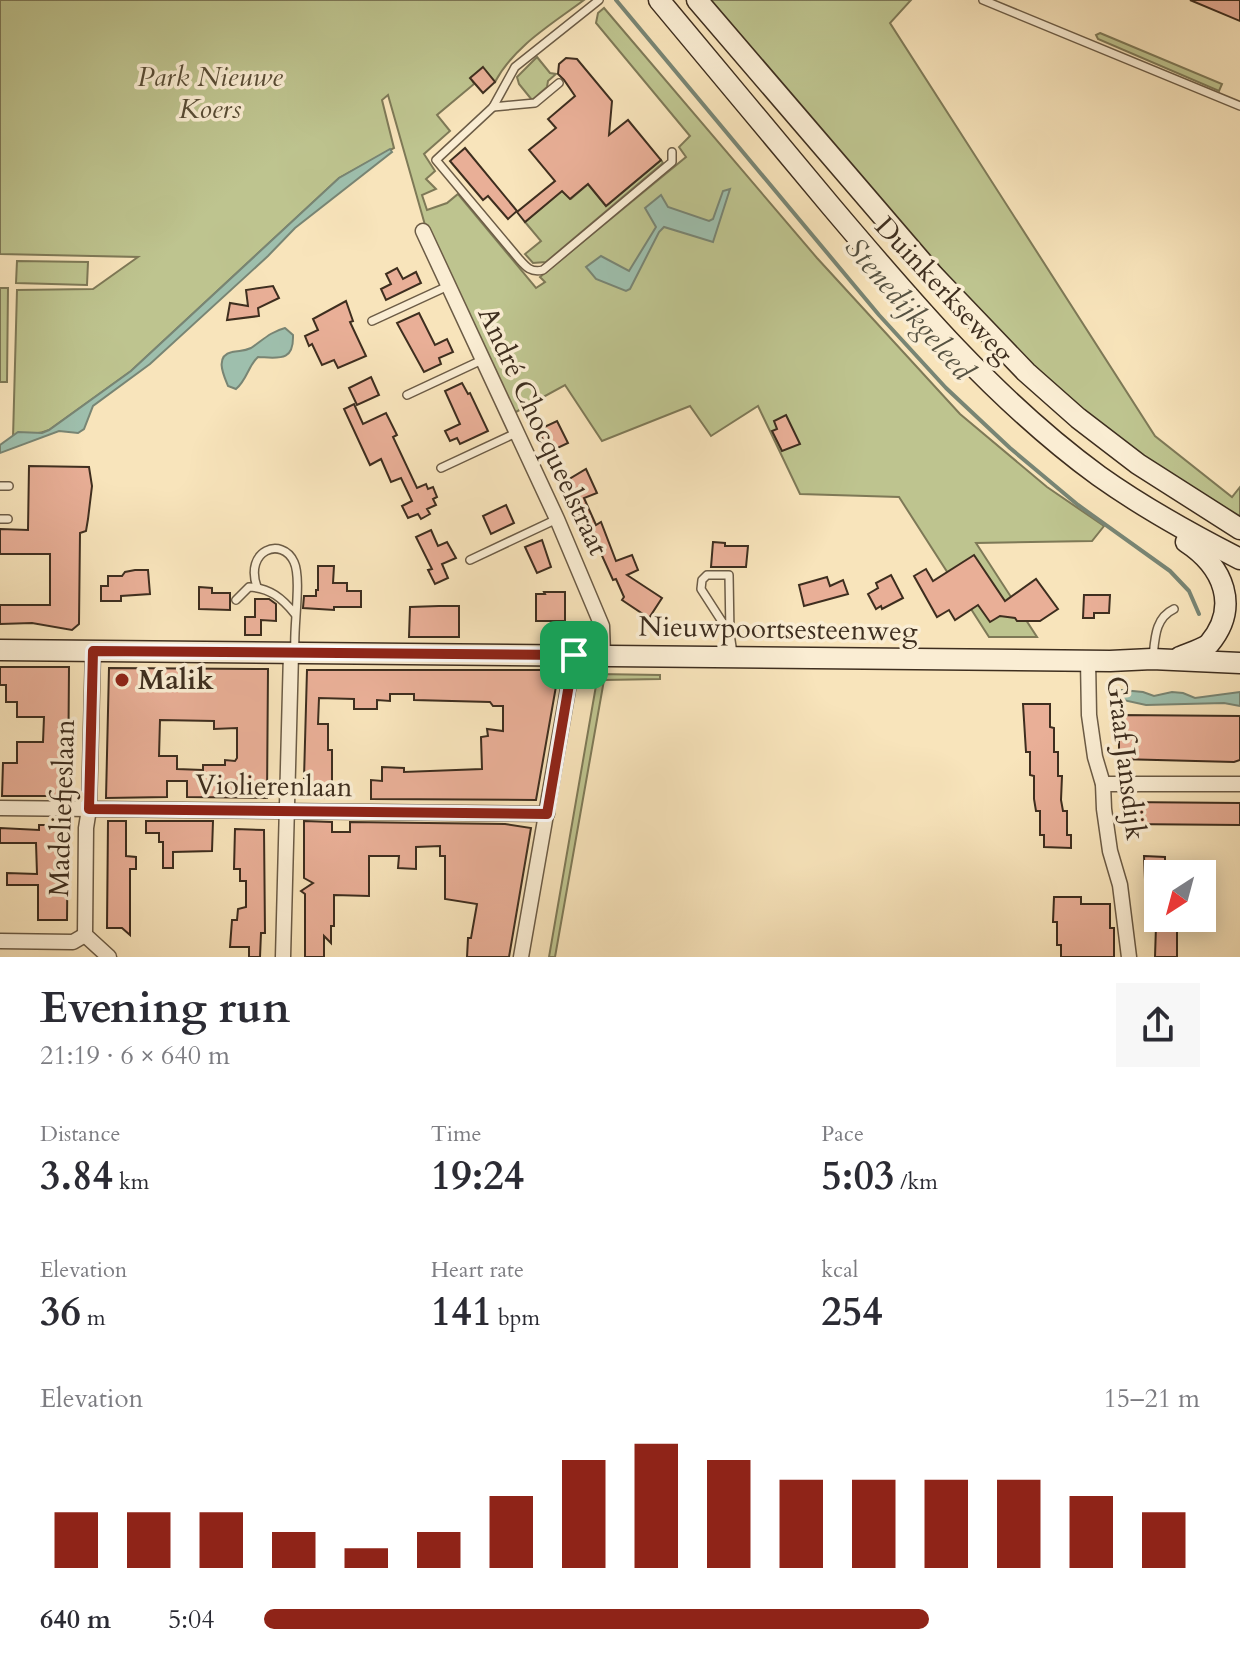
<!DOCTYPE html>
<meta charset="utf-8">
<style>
body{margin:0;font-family:Cardo,serif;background:#f7f7f7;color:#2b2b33;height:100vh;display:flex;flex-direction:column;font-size:30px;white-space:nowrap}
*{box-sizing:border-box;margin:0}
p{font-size:26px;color:#7c7c81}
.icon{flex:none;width:44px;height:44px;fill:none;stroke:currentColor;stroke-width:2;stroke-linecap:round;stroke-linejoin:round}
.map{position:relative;height:957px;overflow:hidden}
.details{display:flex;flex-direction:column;background:#fff;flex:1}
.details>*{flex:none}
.needle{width:52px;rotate:216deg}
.buttons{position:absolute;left:1144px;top:860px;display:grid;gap:16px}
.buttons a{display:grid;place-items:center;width:72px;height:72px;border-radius:0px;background:#fff;box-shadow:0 4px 20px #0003;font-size:40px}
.pin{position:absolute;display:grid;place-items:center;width:68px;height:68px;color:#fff;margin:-34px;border-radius:16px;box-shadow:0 4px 12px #0006}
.round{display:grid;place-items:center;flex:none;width:84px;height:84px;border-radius:0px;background:#f7f7f7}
.summary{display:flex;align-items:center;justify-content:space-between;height:136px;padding:0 40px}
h1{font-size:44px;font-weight:700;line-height:60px}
.metrics{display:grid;grid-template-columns:repeat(3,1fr);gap:12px;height:136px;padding:8px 40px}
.metrics div{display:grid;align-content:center}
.metrics b{font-size:40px;font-weight:700}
.metrics small{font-size:22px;font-weight:400}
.metrics p{font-size:22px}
.chart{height:224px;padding:16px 40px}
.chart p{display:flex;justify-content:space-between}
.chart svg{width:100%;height:144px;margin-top:8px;stroke:#8f2418;stroke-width:6}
ul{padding:0 40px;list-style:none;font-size:26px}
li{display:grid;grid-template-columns:128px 96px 1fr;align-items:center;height:60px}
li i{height:20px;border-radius:10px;background:#8f2418}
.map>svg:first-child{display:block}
.green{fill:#bec48f;stroke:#7e7957;stroke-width:2}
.water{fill:#9ebfad;stroke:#788574;stroke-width:2}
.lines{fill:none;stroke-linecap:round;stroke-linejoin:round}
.stream{stroke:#788574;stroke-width:4}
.building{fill:#e9af97;stroke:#3e2e1f;stroke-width:2;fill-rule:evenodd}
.lane-casing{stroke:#6c5c46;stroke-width:10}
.street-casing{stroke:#6c5c46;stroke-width:17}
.secondary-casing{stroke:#3e2e1f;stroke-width:23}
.lane{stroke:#faedd3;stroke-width:7}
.street{stroke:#faedd3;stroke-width:14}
.secondary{stroke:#faedd3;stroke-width:20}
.route-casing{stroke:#fff;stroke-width:16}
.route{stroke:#8f2418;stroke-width:10}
.poi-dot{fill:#8f2418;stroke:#faedd3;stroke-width:3}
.labels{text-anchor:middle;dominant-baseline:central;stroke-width:7;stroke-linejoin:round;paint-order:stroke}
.park-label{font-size:28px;font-style:italic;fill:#584c35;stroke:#faedd3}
.street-label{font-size:28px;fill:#3e2e1f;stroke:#faedd3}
.poi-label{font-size:28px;font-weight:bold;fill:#3e2e1f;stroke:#faedd3;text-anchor:start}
.water-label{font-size:30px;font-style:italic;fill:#565242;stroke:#faedd3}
</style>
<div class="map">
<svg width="1240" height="957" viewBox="0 0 1240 957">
<rect width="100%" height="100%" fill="#f8e4bb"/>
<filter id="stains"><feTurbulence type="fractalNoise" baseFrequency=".0025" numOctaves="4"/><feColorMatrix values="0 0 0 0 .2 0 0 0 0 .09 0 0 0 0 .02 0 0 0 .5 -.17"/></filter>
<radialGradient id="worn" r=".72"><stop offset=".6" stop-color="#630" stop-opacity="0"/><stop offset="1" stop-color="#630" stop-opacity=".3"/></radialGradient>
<g class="green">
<path d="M0,0H584C552,24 514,46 495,82L483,68L471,77L474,84L437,115L450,131L424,154L435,171L426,179L436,189L422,195L427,210L447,203L458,194L536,288L545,282L540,277L686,157L679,147L690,136L596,23L598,13L604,8L817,258L960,414L1047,487L1104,526L1092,541L976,543L1037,637H989L899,497L800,494L758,406L711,436L690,406L602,441L565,385L514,413L427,232L388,95L382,100L394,148L339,178L131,371L49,430C37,436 25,432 13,438L17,290L93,289L138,257L0,254Z"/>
<path d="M711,0H911L890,23L1155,436L1232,497L1240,487V518C1202,494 1162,471 1125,444C1072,405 1025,358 978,311Z"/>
<polygon points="1100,33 1222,84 1219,91 1098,39 1096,35"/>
<polygon points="537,57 550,73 556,74 548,81 547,87 532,100 519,84 517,77"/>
<polygon points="661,160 663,163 546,262 533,263 525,254 541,241 525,222 562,191 571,199 588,184 606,206"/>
<polygon points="17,261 88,262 87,285 16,283"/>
<polygon points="0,288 8,288 7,382 0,382"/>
<polygon points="598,674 660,675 660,679 604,680 555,957 549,957"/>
</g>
<g class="water">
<polygon points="390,149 392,152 295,228 268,256 150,364 93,406 84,429 78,433 59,431 0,453 0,445 18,432 42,433 49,430 131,371 339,178"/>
<polygon points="730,189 713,242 664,227 659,232 630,289 626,291 596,279 586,267 601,256 629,271 656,227 645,208 661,195 668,207 709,221 713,219 723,191"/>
<path d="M285,328L293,335C294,362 279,358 258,357C248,366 247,380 236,389L228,386C224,376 214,356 232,352C239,350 243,352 251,348C263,340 270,332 285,328Z"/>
<polygon points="1122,690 1143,692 1154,696 1172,692 1183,693 1195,698 1240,692 1240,706 1224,703 1146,705 1123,700"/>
</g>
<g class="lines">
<polyline class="stream" points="616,0 879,315 946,388 1010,448 1078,505 1170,571 1189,591 1199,614"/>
</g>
<g class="building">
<polygon points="1190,0 1240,0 1240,21"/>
<polygon points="566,58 577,59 612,101 609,135 628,120 661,160 606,206 588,184 570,199 562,191 525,222 517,212 555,181 529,150 556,128 548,119 575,96 564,80 558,74 559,64"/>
<polygon points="483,67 495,82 483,93 470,78"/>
<polygon points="465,148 517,211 508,219 488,196 483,200 450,161"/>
<polygon points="397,268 403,279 416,272 421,283 386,300 381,289 391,284 386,274"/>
<polygon points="273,286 279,298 258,308 259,316 227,320 230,303 248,306 246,290"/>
<polygon points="346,301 353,321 350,322 366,356 338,368 334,360 322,365 312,344 309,346 305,336 318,330 313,319"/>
<polygon points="419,313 435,345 447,339 453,352 439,358 441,364 424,372 397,323"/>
<polygon points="371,377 379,395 357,405 349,388"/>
<polygon points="462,383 468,394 470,393 488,431 460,444 457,438 450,441 445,431 460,424 445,391"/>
<polygon points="354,404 363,424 386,413 397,435 393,437 417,488 426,484 428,489 433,487 437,497 433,499 436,505 427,509 430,514 421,519 418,514 408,518 402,506 412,501 401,478 391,482 381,459 370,465 344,409"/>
<polygon points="786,415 800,444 782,451 772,431 777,429 774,421"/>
<polygon points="557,421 568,443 549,452 538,430"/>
<polygon points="29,466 89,467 92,486 88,519 86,531 80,533 79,624 72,630 32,623 0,624 0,605 50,605 50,554 0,554 0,529 28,530"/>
<polygon points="586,469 597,493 584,498 596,525 601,522 616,561 632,555 638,570 627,575 662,598 649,618 622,600 624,597 616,579 613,580 599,549 594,551 582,522 566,481"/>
<polygon points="506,505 514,523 491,534 483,516"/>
<polygon points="431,530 438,546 447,542 456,558 442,564 448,578 435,584 428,570 432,569 416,537"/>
<polygon points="542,540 551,567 537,573 525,547"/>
<polygon points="713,542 725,543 725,546 748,546 746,567 711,567"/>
<polygon points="974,555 1005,601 1036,579 1058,609 1040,621 1017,621 1015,618 1000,616 990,622 978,605 955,620 949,610 937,617 914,576 926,569 933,581"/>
<polygon points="318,566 334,566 333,583 347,583 347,591 361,591 361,607 334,607 334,610 303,608 304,596 316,596 316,590 318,590"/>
<polygon points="135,570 148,570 150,594 121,596 121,601 101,601 101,586 108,586 108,576 122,576 125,572"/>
<polygon points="891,575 903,598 882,609 881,606 876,609 868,594 878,588 876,583"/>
<polygon points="827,577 830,586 843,580 848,594 804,606 799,585"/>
<polygon points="199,587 212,588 212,593 230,593 230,610 199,609"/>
<polygon points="544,592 565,592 565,621 536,621 536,594 545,594"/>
<polygon points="1084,595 1110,595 1109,613 1094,613 1094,618 1083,618"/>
<polygon points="255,599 269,599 276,604 276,621 261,620 261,635 245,635 245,617 255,617"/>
<polygon points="439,606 459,606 459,637 409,637 410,607"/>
<polygon points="0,667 69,667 68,796 2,796 3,763 17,763 17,742 43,742 44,717 17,717 17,702 6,702 6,685 0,685"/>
<path d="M109,668L268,669L267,798L187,797V781H167V797L106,798ZM160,720L214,721V729L237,728V758L235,761L225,760V765H203V770L177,769V756H159Z"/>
<polygon points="307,670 554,670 558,675 536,800 371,799 371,780 382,781 382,767 404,768 404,772 482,769 481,737 488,736 487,729 503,731 503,706 493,706 490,702 414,700 414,694 390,694 390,701 377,700 377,709 354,709 354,699 319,698 318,724 328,724 328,750 332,750 332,798 306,798 306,778 304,778"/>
<polygon points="1023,704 1050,704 1050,727 1054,728 1054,752 1058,752 1058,776 1062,776 1061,800 1063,811 1067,811 1067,835 1071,835 1071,848 1044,847 1044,835 1040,835 1040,811 1036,811 1034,799 1034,776 1030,775 1030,752 1026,752"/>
<polygon points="1119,715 1240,716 1240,760 1234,762 1119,759"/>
<polygon points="1123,802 1240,803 1240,825 1123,824"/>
<polygon points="108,821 126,821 126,856 136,857 136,869 130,869 130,935 122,928 107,928"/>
<polygon points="146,821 213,821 212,851 173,852 173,868 163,868 163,842 159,842 159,833 146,833"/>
<polygon points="304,821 332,822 332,832 350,832 350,822 505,824 531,828 509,957 467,957 468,938 471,938 477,904 445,899 445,856 440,856 440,846 416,847 416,869 398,868 399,856 369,856 369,896 334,895 334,926 331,926 331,943 324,936 324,957 305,957 305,894 301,891 313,883 304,878"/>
<polygon points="39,825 68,825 67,920 38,920 38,885 7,885 7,873 37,874 36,843 0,843 0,828 39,830"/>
<polygon points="235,829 264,830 265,933 261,933 260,957 249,957 249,947 230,947 232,920 237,920 238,909 246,907 246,881 240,881 240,869 234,869"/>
<polygon points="1144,856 1165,857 1165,874 1158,874 1158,918 1169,918 1169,925 1177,925 1177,957 1155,957 1156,926 1147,926"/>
<polygon points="1054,897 1081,897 1081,904 1110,904 1110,928 1114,928 1114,957 1061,957 1061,945 1057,945 1057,922 1053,922"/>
</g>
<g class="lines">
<g class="lane-casing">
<g id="lane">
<path d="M599,0L515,67L493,107L436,160L519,259C526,267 531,273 543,270L672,162V152"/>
<polyline points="983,0 1240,106"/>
<polyline points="493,107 535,103 559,83"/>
<polyline points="372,321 448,286"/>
<polyline points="407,395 482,360"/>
<polyline points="441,468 516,433"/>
<polyline points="0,486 9,486"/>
<polyline points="0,519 8,519"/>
<polyline points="470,560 557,519"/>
<path d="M257,587C244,550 282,536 294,562C302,579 293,628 295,650"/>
<path d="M236,600L249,587C270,588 282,598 295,614"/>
<polyline points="730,634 701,589 702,580 707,575 729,575 730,634 733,653"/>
<path d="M1153,657C1155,638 1155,618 1174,609"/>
</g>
</g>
<g class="street-casing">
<g id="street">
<polyline points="423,231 557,519 602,626 603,655"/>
<polyline points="93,651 89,809 86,828 85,935 109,957"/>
<polyline points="1088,660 1089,715 1095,757 1103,784 1104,809 1110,851 1120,885 1129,957"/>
<polyline points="1103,784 1240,784"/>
<polyline points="0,808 547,814"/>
<polyline points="0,941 73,942 85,935"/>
<polyline points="283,957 291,653"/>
<polyline points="521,957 574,655"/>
</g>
</g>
<g class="secondary-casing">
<g id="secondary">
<path d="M659,0C716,68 773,137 830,205C912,302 996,401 1099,476C1144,508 1191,534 1240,559"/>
<polyline points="697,0 933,275 1026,372 1078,418 1138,464 1240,529"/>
<polyline points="0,650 1110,661 1152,659 1240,663"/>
<path d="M1180,657C1189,653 1201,650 1209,644C1240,607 1224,567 1186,542"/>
</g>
</g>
<use href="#lane" class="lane"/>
<use href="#street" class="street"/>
<use href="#secondary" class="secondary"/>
</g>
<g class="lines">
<g class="route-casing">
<polygon id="route" points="93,651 574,655 547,814 89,809"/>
</g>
<use href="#route" class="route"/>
</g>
<circle class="poi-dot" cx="122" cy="680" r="8"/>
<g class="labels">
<g class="park-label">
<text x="210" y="77">Park Nieuwe<tspan x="210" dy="32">Koers</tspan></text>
</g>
<g class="street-label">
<text transform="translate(944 290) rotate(47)">Duinkerkseweg</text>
<text transform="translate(543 431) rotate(65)">André Chocqueelstraat</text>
<text transform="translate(778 629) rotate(1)">Nieuwpoortsesteenweg</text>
<text transform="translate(1126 758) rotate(83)">Graaf Jansdijk</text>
<text transform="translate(274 786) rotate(1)">Violierenlaan</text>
<text transform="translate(62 808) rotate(-88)">Madeliefjeslaan</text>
</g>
<g class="poi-label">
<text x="138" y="680">Malik</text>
</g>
<g class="water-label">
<text transform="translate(909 309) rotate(49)">Stenedijkgeleed</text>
</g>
</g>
<rect width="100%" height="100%" filter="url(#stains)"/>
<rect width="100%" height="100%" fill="url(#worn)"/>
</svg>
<div class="buttons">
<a><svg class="needle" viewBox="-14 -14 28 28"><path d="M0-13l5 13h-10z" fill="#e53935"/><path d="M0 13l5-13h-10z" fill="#7c7c81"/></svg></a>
</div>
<div class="pin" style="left:574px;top:655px;background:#1e9e55"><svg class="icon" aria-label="arrive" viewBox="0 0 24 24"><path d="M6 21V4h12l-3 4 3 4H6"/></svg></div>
</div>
<section class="details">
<div class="summary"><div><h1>Evening run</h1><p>21:19 · 6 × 640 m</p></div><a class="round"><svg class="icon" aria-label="share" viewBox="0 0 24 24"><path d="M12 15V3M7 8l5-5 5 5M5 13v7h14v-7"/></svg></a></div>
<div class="metrics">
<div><p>Distance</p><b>3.84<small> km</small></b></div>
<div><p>Time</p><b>19:24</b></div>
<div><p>Pace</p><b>5:03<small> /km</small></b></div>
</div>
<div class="metrics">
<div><p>Elevation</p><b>36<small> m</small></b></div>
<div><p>Heart rate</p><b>141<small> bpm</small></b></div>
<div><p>kcal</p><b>254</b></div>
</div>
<div class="chart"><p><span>Elevation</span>15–21 m</p>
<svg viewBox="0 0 160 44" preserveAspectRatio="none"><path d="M5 44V27M15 44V27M25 44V27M35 44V33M45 44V38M55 44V33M65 44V22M75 44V11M85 44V6M95 44V11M105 44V17M115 44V17M125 44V17M135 44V17M145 44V22M155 44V27"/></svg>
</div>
<ul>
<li><b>640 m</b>5:04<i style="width:71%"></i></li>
</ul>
</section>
